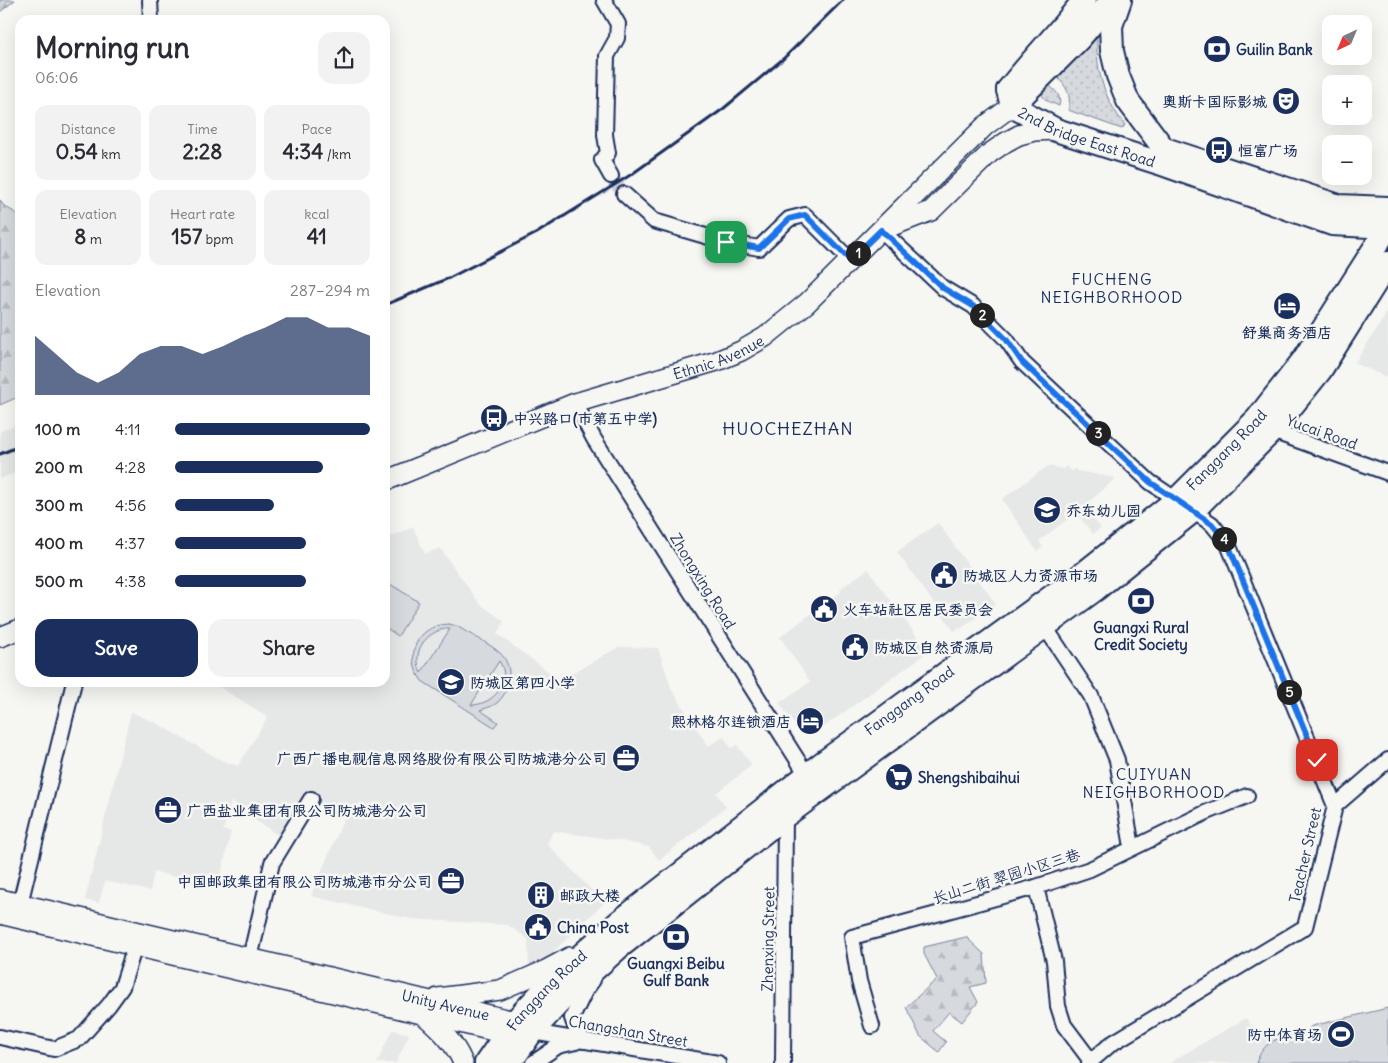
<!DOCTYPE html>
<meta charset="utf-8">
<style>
body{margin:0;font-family:Delius,"LXGW WenKai TC",sans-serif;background:#f2f2f3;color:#2b2b33;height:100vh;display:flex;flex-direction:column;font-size:19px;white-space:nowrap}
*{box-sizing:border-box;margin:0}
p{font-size:16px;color:#7c7c81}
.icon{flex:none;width:28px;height:28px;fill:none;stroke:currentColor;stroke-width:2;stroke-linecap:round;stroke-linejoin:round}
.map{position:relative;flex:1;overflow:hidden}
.side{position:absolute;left:15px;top:15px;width:375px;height:672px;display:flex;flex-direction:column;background:#fff;border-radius:15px;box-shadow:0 5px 20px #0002}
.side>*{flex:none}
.needle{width:32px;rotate:224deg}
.controls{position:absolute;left:1322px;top:15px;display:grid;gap:10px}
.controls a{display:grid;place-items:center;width:50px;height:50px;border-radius:10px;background:#fff;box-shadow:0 5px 20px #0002;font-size:25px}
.pin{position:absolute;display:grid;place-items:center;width:42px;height:42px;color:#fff;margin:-21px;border-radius:10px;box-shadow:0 2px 8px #0006}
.km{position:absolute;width:25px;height:25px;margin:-12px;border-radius:50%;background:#222;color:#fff;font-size:14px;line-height:25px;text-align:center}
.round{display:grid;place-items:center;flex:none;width:52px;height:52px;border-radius:15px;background:#f2f2f3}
.overview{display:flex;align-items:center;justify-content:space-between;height:85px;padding:0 20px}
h1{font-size:28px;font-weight:800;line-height:38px}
.metrics{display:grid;grid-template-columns:repeat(3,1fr);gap:8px;height:85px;padding:5px 20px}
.metrics div{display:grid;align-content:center;border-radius:12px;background:#f2f2f3;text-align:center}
.metrics b{font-size:21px;font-weight:800}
.metrics small{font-size:14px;font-weight:400}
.metrics p{font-size:14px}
.chart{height:140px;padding:10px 20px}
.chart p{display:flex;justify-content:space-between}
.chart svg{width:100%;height:90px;margin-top:5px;fill:#1b2f5e;opacity:.7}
.primary-button{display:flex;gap:10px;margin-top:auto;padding:10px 20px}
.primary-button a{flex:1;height:58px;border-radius:15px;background:#1b2f5e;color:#fff;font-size:20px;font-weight:800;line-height:58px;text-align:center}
.primary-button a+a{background:#f2f2f3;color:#2b2b33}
ul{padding:0 20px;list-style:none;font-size:16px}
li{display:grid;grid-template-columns:80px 60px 1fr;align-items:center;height:38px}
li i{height:12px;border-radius:6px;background:#1b2f5e}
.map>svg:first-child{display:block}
.built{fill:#e6e7e7}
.grass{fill:url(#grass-dots);stroke:#78849e}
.forest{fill:url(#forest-firs);stroke:#78849e}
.garden{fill:#d6d9dd;stroke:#78849e;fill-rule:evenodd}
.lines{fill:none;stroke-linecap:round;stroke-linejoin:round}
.minor-tunnel{stroke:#caced4;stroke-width:14;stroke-dasharray:14 7;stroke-linecap:butt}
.minor-casing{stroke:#1b2f5e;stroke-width:18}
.secondary-casing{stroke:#1b2f5e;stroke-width:22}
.trunk-casing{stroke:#1b2f5e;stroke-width:26}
.minor{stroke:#f6f6f2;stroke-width:14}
.secondary{stroke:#f6f6f2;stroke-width:19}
.trunk{stroke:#f6f6f2;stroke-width:22}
.rail{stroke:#1b2f5e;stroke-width:3}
.route-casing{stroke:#fff;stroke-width:10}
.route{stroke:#1a73e8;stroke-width:6}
.labels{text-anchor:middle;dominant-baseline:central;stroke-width:5;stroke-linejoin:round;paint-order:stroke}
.poi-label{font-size:15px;font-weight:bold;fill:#1b2f5e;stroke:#f6f6f2;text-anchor:start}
.street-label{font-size:15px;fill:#1b2f5e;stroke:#f6f6f2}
.neighbourhood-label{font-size:16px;letter-spacing:1px;fill:#1b2f5e;stroke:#f6f6f2}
.quarter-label{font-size:18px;letter-spacing:1px;fill:#1b2f5e;stroke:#f6f6f2}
</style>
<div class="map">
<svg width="1388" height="1063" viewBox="0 0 1388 1063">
<defs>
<pattern id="grass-dots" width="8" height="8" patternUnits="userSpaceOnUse" patternTransform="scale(1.25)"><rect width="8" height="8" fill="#d6d9dd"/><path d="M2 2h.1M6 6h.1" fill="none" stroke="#b7bbc0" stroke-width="1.8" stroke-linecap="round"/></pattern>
<pattern id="forest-firs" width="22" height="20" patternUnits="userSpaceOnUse" patternTransform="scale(1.25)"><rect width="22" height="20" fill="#d6d9dd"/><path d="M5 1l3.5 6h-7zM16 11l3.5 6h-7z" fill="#b7bbc0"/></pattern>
</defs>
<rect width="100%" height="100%" fill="#f6f6f2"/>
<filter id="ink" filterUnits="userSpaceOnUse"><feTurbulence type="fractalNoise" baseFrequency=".02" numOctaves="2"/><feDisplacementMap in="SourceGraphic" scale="10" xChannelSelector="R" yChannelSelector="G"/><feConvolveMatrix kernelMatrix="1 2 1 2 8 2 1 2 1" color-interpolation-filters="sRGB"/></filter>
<g filter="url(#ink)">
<g class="built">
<polygon points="1388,311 1388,378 1355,363"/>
<polygon points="20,424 20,471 0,479 0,431"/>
<polygon points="1048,466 1063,469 1066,466 1072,471 1075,469 1077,471 1116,478 1083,507 1101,528 1093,534 1076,513 1039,541 1043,547 1037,551 1002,499"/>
<polygon points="938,523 996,604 960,629 959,628 954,631 897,552"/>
<polygon points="413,527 425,554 440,548 480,604 504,621 497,634 560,680 619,647 658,648 672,690 708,746 724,737 731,748 737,745 752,765 716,793 726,807 659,860 649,847 623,841 553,831 547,844 604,903 551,954 529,967 528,939 508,925 411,919 311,896 345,816 339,815 305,795 279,836 252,818 251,813 231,802 223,830 231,832 218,887 154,872 150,891 105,881 99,903 85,900 131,712 156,723 221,760 238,766 268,717 215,684 217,683 385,682 385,539"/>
<polygon points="868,569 928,652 822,728 811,730 798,727 794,724 779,703 810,682 780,637 842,591 840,589"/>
<polygon points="1246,1018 1258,1036 1272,1028 1274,1030 1306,1031 1282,1037 1260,1052 1256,1063 1169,1063"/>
<polygon points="392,1030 409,1034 396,1063 377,1063"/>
</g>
<g class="grass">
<path d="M1093,39L1097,40C1096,73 1105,100 1125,125L1122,129L1068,110C1072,95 1067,87 1056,76Z"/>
<path d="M1048,84C1055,91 1062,95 1059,106C1047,101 1035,97 1048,84Z"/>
</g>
<g class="forest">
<polygon points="0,0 15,0 0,12"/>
<polygon points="0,200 3,205 20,216 20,396 0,405"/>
<polygon points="966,937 984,954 986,983 970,987 978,1002 962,1022 949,1012 933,1031 946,1042 939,1052 920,1036 906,1007 937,979 924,954 924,947"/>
</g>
<g class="garden">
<polygon points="385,581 419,602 398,636 385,627"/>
<path d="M449,624L457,626C470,635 488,642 500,653C514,666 511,690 498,702C492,707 486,708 480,710L498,722L494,727L422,681C403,655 417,625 449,624ZM443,629H450L421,673C412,653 423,635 443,629ZM499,661C513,681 494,705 471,705Z"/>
<path d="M1388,1008V1063H1256C1268,1029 1291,1043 1312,1026Z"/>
</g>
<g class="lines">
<polyline class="minor-tunnel" points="611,176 624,194"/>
<g class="minor-casing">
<g id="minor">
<polyline points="150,0 151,20"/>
<polyline points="604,0 618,24 617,38 607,56 605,135 608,153 602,160 611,176"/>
<polyline points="624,194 654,221 726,242 759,248 789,219 805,215 850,260"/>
<polyline points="881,230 943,288 973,306 1006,339 1022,362 1150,482 1212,524 1228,544 1335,806 1305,927 1111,1044 1089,1063"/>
<polyline points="575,403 594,439 807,775"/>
<polyline points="1272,431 1388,473"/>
<polyline points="1045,627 1091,696 1117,760 1132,847"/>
<polyline points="1335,806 1388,760"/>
<polyline points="1036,887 1054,961 1058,1006 1064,1025 1091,1061"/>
<polyline points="20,904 74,682"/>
<polyline points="248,967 272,863 311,799"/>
<polyline points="872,1026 859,981 852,937 1036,887 1090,869 1205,813 1247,796"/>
<polyline points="532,1032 718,1063"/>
<polyline points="0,1037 54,1049 79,1039 109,1005 122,987 135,946"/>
<polyline points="584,1041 577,1032 572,1018 585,991 593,980"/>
<polyline points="533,1063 558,1046 576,1042"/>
<polyline points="783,1063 785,816"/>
</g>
</g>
<g class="secondary-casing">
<g id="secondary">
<polyline points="887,228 931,211 990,153 1006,142 1019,135 1034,131 1056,130"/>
<path id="s1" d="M385,481L575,403L717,361L741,351L765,337L807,303L985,126L1012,106"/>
<polyline points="0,637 20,629"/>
<path id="s2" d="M0,899L515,1021L526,1028"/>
<polyline points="0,914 506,1034 520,1033"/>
<polyline points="438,998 500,990 546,970 570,957"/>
<path d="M424,1015C440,1029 455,1043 463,1063"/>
</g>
</g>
<g class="trunk-casing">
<g id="trunk">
<polyline points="1120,0 1111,26 1112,51 1118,76 1128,101 1164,149"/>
<path id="s3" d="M1008,90L1012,106L1056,130L1159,163L1332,224L1388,227"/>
<path d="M1008,90C1032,59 1060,31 1084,0"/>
<polyline points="1012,106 1079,39 1112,0"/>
<polyline points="1168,150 1339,206 1388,208"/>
<path id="s4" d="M486,1063L515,1021L554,979L619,922L821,764L1084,573L1176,500L1257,419L1304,359L1388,227"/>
<polyline points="510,1063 532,1032 567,994 617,949 785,816 1096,589 1192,512 1272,431 1320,371 1388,263"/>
</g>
</g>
<use href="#minor" class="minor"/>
<use href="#secondary" class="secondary"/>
<use href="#trunk" class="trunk"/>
<g class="rail">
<polyline points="385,305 449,278 537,233 632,174 723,109 783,59 843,0"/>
<polyline points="0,454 20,446"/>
</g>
</g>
</g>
<g class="lines" filter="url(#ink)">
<g class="route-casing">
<polyline id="route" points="726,242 759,248 789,219 805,215 850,260 881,230 943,288 973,306 1006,339 1022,362 1150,482 1212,524 1228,544 1317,760"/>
</g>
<use href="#route" class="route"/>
</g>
<defs>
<g id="bank-disc" transform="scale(1.4375)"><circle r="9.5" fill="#1b2f5e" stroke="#f6f6f2"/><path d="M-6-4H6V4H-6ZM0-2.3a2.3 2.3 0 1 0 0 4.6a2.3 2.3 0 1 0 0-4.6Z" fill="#fff"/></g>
<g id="theatre-disc" transform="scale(1.4375)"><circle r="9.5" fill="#1b2f5e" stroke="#f6f6f2"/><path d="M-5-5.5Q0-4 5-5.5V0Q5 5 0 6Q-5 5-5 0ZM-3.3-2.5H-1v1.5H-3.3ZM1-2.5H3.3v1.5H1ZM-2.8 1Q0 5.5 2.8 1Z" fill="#fff"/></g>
<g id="bus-disc" transform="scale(1.4375)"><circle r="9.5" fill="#1b2f5e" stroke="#f6f6f2"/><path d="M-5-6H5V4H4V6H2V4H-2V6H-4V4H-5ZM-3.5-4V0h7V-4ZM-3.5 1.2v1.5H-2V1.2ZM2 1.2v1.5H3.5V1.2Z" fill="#fff"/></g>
<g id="hotel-disc" transform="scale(1.4375)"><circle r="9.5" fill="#1b2f5e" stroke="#f6f6f2"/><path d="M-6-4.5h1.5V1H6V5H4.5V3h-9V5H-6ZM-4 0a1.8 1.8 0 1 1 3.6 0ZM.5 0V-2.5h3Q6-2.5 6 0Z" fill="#fff"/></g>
<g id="school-disc" transform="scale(1.4375)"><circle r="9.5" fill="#1b2f5e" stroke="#f6f6f2"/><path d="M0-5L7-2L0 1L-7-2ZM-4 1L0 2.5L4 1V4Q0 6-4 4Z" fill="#fff"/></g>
<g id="civic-disc" transform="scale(1.4375)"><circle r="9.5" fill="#1b2f5e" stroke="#f6f6f2"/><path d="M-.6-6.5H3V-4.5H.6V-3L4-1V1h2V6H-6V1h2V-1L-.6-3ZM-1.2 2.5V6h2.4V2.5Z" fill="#fff"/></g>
<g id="office-disc" transform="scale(1.4375)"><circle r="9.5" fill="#1b2f5e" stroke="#f6f6f2"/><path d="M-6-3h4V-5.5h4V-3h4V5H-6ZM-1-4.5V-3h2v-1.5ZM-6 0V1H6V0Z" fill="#fff"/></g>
<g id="supermarket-disc" transform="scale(1.4375)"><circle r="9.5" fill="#1b2f5e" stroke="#f6f6f2"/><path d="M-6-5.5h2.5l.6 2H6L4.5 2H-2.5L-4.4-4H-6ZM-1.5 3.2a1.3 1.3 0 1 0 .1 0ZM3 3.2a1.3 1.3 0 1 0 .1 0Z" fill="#fff"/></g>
<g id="building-disc" transform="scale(1.4375)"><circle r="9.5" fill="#1b2f5e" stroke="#f6f6f2"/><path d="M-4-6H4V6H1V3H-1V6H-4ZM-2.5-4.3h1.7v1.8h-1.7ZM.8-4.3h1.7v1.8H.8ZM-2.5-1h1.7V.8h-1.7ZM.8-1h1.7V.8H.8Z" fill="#fff"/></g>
<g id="stadium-disc" transform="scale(1.4375)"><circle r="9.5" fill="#1b2f5e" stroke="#f6f6f2"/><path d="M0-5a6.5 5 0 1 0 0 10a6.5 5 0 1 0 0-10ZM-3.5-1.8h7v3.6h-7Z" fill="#fff"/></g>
</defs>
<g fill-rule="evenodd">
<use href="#bank-disc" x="1217" y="49"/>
<use href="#theatre-disc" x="1286" y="101"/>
<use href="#bus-disc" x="1219" y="150"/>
<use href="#hotel-disc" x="1287" y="306"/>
<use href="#bus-disc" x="494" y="418"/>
<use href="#school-disc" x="1047" y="510"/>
<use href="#civic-disc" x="944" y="575"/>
<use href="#bank-disc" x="1141" y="601"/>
<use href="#civic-disc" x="824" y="609"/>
<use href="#civic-disc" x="855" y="647"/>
<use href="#school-disc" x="451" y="682"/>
<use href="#hotel-disc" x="810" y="721"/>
<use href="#office-disc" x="626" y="758"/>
<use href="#supermarket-disc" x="899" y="777"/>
<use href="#office-disc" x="168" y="810"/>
<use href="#office-disc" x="451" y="881"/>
<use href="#building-disc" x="541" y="895"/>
<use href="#civic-disc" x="538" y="927"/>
<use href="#bank-disc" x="676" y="937"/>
<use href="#stadium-disc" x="1341" y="1034"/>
</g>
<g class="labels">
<g class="poi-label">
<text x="1236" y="49">Guilin Bank</text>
<text x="1267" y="101" text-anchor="end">奥斯卡国际影城</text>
<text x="1238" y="150">恒富广场</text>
<text x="1287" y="332" text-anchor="middle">舒巢商务酒店</text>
<text x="513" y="418">中兴路口(巿第五中学)</text>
<text x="1066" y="510">乔东幼儿园</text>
<text x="963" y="575">防城区人力资源市场</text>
<text x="843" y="609">火车站社区居民委员会</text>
<text x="1141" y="627" text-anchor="middle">Guangxi Rural<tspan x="1141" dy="17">Credit Society</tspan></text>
<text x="874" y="647">防城区自然资源局</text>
<text x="470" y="682">防城区第四小学</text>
<text x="791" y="721" text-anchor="end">熙林格尔连锁酒店</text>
<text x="607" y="758" text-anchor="end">广西广播电视信息网络股份有限公司防城港分公司</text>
<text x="918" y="777">Shengshibaihui</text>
<text x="187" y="810">广西盐业集团有限公司防城港分公司</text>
<text x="432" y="881" text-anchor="end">中国邮政集团有限公司防城港市分公司</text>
<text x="560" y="895">邮政大楼</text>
<text x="557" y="927">China Post</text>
<text x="676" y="963" text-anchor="middle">Guangxi Beibu<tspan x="676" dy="17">Gulf Bank</tspan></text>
<text x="1322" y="1034" text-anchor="end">防中体育场</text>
</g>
<g class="street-label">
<text stroke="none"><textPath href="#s3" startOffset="98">2nd Bridge East Road</textPath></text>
<text stroke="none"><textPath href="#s1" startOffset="356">Ethnic Avenue</textPath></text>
<text transform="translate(1322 432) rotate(20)">Yucai Road</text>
<text stroke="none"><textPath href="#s4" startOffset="965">Fanggang Road</textPath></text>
<text transform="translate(703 581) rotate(58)">Zhongxing Road</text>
<text stroke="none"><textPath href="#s4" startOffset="560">Fanggang Road</textPath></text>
<text transform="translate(1305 855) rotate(-77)">Teacher Street</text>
<text transform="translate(1006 876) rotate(-17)">长山二街 翠园小区三巷</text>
<text transform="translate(768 939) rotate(-89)">Zhenxing Street</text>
<text stroke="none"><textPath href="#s4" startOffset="95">Fanggang Road</textPath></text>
<text stroke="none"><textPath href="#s2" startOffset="458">Unity Avenue</textPath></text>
<text transform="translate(628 1031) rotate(10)">Changshan Street</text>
</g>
<g class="neighbourhood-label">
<text x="1112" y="279">FUCHENG<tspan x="1112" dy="18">NEIGHBORHOOD</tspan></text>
<text x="1154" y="774">CUIYUAN<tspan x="1154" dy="18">NEIGHBORHOOD</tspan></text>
</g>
<g class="quarter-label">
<text x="788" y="428">HUOCHEZHAN</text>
</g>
</g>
</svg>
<div class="controls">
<a><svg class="needle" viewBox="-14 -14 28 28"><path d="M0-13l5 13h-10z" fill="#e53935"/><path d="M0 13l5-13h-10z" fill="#7c7c81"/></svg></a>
<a>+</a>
<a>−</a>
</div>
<div class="pin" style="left:726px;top:242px;background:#1e9e55"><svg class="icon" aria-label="arrive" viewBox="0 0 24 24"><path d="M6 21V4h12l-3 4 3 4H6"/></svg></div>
<div class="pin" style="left:1317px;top:760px;background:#d93025"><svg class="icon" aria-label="check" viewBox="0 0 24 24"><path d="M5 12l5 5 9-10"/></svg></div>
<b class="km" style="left:858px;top:253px">1</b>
<b class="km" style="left:982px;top:315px">2</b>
<b class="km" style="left:1098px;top:433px">3</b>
<b class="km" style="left:1224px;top:539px">4</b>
<b class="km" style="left:1289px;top:692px">5</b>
<section class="side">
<div class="overview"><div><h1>Morning run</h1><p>06:06</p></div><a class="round"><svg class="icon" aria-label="share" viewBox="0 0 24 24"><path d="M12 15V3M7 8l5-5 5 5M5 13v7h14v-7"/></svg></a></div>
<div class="metrics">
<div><p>Distance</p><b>0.54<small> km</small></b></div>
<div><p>Time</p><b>2:28</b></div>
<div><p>Pace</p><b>4:34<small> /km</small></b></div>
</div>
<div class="metrics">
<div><p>Elevation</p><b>8<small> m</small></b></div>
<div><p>Heart rate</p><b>157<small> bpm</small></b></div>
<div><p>kcal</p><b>41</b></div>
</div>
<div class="chart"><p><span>Elevation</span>287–294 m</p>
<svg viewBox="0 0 160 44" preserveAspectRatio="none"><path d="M0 44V15L10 24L20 33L30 38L40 33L50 24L60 20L70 20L80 24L90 20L100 15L110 11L120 6L130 6L140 11L150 11L160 15V44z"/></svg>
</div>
<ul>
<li><b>100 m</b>4:11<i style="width:100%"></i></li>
<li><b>200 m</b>4:28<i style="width:76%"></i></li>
<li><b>300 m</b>4:56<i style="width:51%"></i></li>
<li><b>400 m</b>4:37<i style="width:67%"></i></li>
<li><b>500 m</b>4:38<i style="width:67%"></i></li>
</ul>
<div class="primary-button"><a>Save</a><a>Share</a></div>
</section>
</div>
